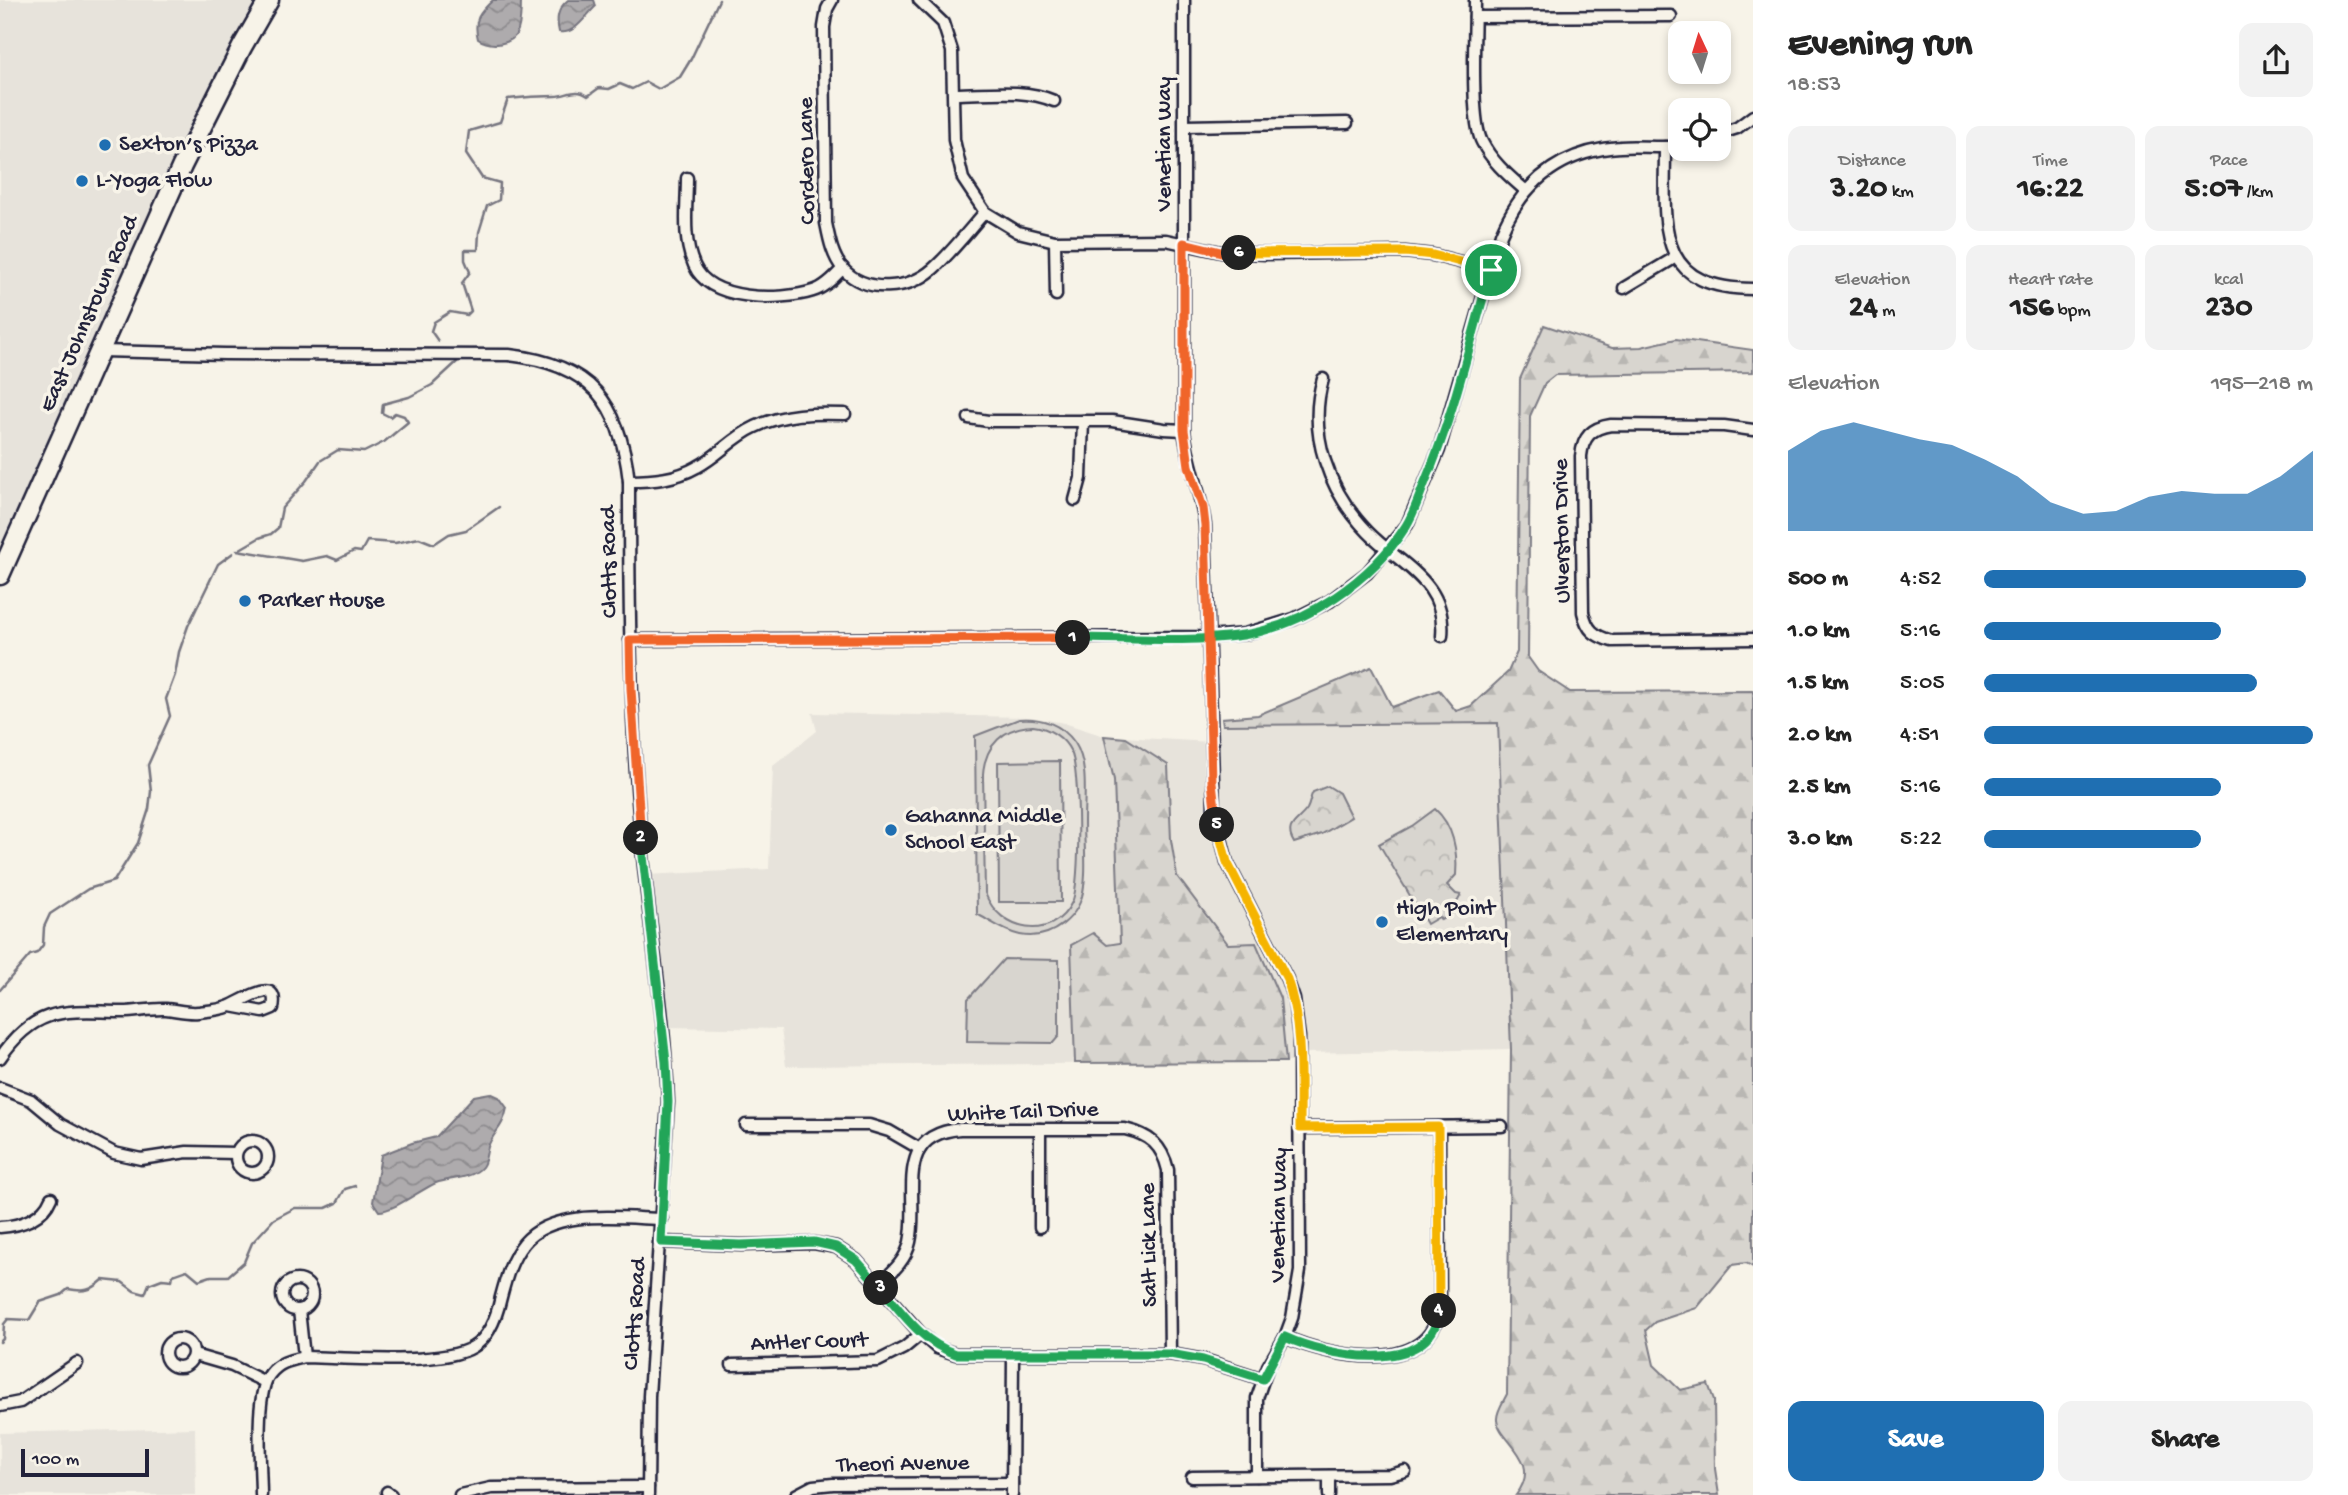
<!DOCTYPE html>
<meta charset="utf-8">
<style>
body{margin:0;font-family:"Gochi Hand",sans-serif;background:#f2f2f2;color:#222;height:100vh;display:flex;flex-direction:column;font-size:26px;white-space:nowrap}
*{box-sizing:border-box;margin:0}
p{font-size:23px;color:#767676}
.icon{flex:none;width:38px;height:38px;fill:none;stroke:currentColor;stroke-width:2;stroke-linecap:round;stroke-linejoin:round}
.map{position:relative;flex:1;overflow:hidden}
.panel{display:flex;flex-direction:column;background:#fff;width:595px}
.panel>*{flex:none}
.needle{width:46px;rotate:356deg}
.tools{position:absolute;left:1668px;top:21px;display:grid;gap:14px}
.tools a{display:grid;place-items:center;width:63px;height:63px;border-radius:14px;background:#fff;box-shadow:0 4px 10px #0003;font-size:35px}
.scale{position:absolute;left:21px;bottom:18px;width:128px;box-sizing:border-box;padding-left:7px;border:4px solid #22223b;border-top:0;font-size:19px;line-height:24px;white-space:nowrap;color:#22223b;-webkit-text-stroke:5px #f7f3e8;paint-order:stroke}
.pin{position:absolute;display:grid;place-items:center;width:60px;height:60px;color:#fff;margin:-30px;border:4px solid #fff;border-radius:50%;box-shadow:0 2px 7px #0007}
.km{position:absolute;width:35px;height:35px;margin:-18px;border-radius:50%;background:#222;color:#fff;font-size:19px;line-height:35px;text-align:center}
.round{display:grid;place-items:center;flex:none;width:74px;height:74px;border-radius:14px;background:#f2f2f2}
.overview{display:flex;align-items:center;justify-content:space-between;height:119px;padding:0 35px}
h1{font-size:38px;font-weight:700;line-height:52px}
.metrics{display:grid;grid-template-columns:repeat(3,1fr);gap:10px;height:119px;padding:7px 35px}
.metrics div{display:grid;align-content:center;border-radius:14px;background:#f2f2f2;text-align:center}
.metrics b{font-size:30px;font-weight:700}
.metrics small{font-size:19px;font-weight:400}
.metrics p{font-size:19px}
.chart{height:196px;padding:14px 35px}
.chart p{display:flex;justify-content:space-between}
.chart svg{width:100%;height:126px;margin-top:7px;fill:#1f6fb2;opacity:.7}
.action{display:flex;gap:14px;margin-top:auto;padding:14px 35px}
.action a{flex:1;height:80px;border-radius:14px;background:#1f6fb2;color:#fff;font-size:28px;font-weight:700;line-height:80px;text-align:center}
.action a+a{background:#f2f2f2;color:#222}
ul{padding:0 35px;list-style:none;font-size:23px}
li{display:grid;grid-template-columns:112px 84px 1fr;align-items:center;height:52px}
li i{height:18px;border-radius:9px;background:#1f6fb2}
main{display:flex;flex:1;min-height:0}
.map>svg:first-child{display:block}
.built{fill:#e7e3db}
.grass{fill:#d8d5cf;stroke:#7d7c85;stroke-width:2;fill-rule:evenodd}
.forest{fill:url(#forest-firs);stroke:#7d7c85;stroke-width:2}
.park{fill:url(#park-crowns);stroke:#7d7c85;stroke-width:2}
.water{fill:url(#water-waves);stroke:#76747f;stroke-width:2}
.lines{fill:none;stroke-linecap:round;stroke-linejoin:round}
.stream{stroke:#76747f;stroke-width:2.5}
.street-casing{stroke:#22223b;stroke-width:15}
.highway-casing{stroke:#22223b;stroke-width:23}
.street{stroke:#f7f3e8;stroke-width:10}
.highway{stroke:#f7f3e8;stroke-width:18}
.split-1-casing{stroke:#fff;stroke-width:14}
.split-2-casing{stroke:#fff;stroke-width:14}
.split-3-casing{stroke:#fff;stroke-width:14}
.split-4-casing{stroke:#fff;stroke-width:14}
.split-5-casing{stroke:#fff;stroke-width:14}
.split-6-casing{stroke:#fff;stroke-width:14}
.split-7-casing{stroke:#fff;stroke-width:14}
.split-1{stroke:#22a559;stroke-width:9}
.split-2{stroke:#f0652b;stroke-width:9}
.split-3{stroke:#22a559;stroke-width:9}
.split-4{stroke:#22a559;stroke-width:9}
.split-5{stroke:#f5b400;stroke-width:9}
.split-6{stroke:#f0652b;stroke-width:9}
.split-7{stroke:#f5b400;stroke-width:9}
.poi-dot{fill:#1f6fb2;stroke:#f7f3e8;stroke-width:2.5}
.labels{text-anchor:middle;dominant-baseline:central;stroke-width:7;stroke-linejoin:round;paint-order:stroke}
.street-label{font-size:23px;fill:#22223b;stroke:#f7f3e8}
.poi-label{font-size:23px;fill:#22223b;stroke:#f7f3e8;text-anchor:start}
</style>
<main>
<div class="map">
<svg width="1753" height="1495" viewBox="0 0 1753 1495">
<defs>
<pattern id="forest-firs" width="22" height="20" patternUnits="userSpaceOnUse" patternTransform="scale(1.75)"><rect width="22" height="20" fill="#d8d5cf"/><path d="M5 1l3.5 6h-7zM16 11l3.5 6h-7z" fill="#b9b7b3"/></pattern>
<pattern id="park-crowns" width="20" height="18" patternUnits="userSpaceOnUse" patternTransform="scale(1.75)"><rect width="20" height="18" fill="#d8d5cf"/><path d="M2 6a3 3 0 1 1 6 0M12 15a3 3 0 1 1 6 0" fill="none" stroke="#b9b7b3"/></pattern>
<pattern id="water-waves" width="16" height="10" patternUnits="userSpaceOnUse" patternTransform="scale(1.75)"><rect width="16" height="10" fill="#aeabad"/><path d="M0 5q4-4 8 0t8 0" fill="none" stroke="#8d8b8e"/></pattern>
</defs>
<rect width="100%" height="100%" fill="#f7f3e8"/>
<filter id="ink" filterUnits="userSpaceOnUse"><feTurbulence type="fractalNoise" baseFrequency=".0143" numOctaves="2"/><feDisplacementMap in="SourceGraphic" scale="14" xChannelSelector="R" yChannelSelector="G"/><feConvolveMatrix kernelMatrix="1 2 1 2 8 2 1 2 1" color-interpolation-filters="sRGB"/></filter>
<g filter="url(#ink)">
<g class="built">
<polygon points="0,0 258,0 0,553"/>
<polygon points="812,713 1030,717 1064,723 1104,736 1211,742 1219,837 1287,979 1299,1062 786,1066 781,1029 663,1027 645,875 769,869 773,766 817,731"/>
<polygon points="1499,723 1511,1049 1305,1053 1301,1000 1288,963 1237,867 1226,833 1211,725"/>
<polygon points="195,1428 196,1495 0,1495 0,1433"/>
</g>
<g class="grass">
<path d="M1019,719C1041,717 1062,724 1075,743C1089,765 1084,797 1084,822C1084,843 1087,865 1084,886C1081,917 1051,941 1020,935C1005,932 990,921 977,914L975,736ZM1033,726C1049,728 1064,737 1071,752C1080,769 1081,885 1072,902C1052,943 1000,932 985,893L983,774C985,745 1004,727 1033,726Z"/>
<polygon points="1060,761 1061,902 999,902 998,762"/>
<polygon points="1004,959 1059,960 1059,1036 1053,1043 967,1042 968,999"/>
</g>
<g class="forest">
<path d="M1544,325L1612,348L1641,347L1676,339L1753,350V372L1555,375L1545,383L1530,416L1528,657L1538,671L1570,692L1753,691V1267L1746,1263L1732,1265L1697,1308L1655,1322L1646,1330L1654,1365L1680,1390L1708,1384L1714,1400L1715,1469L1719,1495H1516C1544,1460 1499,1441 1497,1420C1496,1412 1503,1402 1507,1394L1511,1049L1498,723L1223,725L1222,718L1258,715L1371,667L1392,707L1439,690L1456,711L1471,706L1508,672L1517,652L1520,379Z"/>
<polygon points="1104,736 1126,738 1168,765 1171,840 1177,876 1228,944 1256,943 1280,998 1286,1062 1075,1063 1071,945 1093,933 1107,945 1120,943 1114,780"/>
</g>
<g class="park">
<path d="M1328,786L1339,793L1351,817L1322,834L1294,843C1283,825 1298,822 1307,809C1310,804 1310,797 1313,792Z"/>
<path d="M1435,809C1453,825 1458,851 1456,875L1447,885L1456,894L1461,895L1456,904L1459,910L1441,920L1439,917L1427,924L1379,844L1412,826Z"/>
</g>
<g class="water">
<path d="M493,0H521C521,9 521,21 518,30C513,46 490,47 478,39C473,20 479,13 493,0Z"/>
<path d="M568,0H594L596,6C585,16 575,35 559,32C556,19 557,9 568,0Z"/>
<path d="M490,1093L499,1097L507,1108C503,1129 493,1132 488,1147C486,1153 486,1162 482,1167C472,1179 450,1178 436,1183C420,1190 394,1211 379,1211L373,1202L381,1155L412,1143L436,1137L474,1096Z"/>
</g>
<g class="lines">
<g class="stream">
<path d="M438,341L431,331L434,322L450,312L467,315L471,311L462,283L470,272L465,260V250H478L479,232L487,206L499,200L500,183L482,178L466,154L469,131L500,122L508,99C524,97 539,96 555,96C567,96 576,87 588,96L599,88L609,89L620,84L632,89L646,82L659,89L680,77L691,59L719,0"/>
<polyline points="240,549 259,538 271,534 278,528 282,508 306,481 320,461 338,450 364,452 384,442 408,422 404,416 395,413 390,417 382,413 383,404 409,397 432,385 458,361"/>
<polyline points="237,550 302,561 327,556 337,560 354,551 361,552 367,541 395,543 419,538 434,544 449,534 466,530 499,507"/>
<polyline points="0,990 30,955 37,953 43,945 44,927 50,914 88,889 114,881 138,843 149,809 151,791 148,765 170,716 166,699 175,675 179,652 188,626 218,564 233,553"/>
<path d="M0,1342L3,1339L4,1324L8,1319L29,1320L40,1302L61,1295L68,1289C84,1292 91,1291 103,1280L122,1282L134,1291L145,1294L149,1284L162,1279L172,1280L173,1275L187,1270L199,1280L211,1276H228L244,1262L252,1243L274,1219L295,1208H326L337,1203L345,1189L355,1186"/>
</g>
<g class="street-casing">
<g id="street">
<path d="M832,0L827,9L824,27L826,223C829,238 832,256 843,269C866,294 909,290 933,269C952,252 968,231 985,212"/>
<polyline points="919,0 943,23 952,51 954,140 963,179 985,212 1018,232 1055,241 1166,240 1221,252 1266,254 1405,252 1433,255 1491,270"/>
<path d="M1184,0V430C1188,463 1201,493 1205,525L1214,810L1227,862L1287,979L1294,999L1299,1037L1300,1271L1292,1318L1285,1337L1268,1366L1257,1398V1476"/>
<path d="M1475,0C1475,30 1470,120 1482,142C1492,162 1509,176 1526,191"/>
<polyline points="1475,17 1671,16"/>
<path d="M954,94C987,94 1023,88 1054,101"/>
<polyline points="1185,126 1347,123"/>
<polyline points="1718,134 1737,128 1753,116"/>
<path d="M1665,147C1665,223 1653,289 1753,289"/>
<path d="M687,178C687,207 682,238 694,265C710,302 780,301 813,291C824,288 835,277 843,268"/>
<polyline points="1055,241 1056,295"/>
<polyline points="1624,288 1676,257"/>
<path d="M101,351L225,354L509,355C591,364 620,402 629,481C629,600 630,719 641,837C649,926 665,1013 668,1102L649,1396L648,1495"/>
<path d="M1323,379C1307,433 1329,492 1368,532C1400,565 1447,582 1442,636"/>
<polyline points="969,418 988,421 1112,421 1164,429 1184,430"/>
<path d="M1753,430L1724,426L1611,425C1591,428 1583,437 1581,456L1583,612C1587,630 1594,636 1612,641L1753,639"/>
<path d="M629,481C653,481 676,479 697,467C718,456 733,437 755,427C784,413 813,413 845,414"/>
<polyline points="1075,500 1081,478 1083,421"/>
<path d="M630,640L1208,637L1245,634L1294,619L1330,601L1367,573L1407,525L1439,450L1501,234C1523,181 1562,151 1620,147C1640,145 1660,149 1680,146"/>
<path d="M0,1058C36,1005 66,1011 123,1012C137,1012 151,1008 166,1009C177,1010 187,1013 198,1012C208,1011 221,1010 230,1006C241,1002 280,974 273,1008L263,1012L231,1006"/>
<polyline points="0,1088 31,1100 60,1124 114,1153 141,1159 187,1152 236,1153"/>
<polyline points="746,1125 869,1125 889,1131 920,1149"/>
<polyline points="1300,1128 1502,1126"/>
<polyline points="1040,1129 1040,1227"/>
<circle cx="252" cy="1157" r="16"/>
<path d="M0,1227C21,1226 43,1218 51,1198"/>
<polyline points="661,1242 741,1245 814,1243 836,1247 856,1260 921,1334 937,1348 956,1354 1170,1354 1204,1360 1263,1379"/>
<circle cx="297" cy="1295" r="15"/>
<path d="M878,1285C891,1273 906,1261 910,1242C920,1199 891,1135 960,1129H1125C1150,1135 1162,1145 1168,1170L1170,1354"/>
<polyline points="299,1310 304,1357"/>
<path d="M1285,1337C1332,1358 1435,1378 1440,1303L1439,1127"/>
<circle cx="179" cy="1353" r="14"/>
<polyline points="194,1355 232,1366 265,1382"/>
<polyline points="732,1365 878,1361 904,1348 921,1334"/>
<polyline points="0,1406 20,1402 77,1363"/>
<polyline points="1329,1476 1329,1495"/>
<polyline points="1192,1477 1390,1475 1405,1471"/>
<polyline points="387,1492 391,1495"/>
<path d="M261,1495C261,1468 254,1394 270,1374C279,1362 291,1360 304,1357C343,1358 443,1366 473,1347C490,1337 497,1315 501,1297C506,1278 511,1259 524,1243C553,1208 622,1218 662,1219"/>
<polyline points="460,1495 491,1488 648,1487"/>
<polyline points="796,1495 813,1486 833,1484 1012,1483"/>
<polyline points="1012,1495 1013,1355"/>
</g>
</g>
<g class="highway-casing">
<polyline id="highway" points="0,575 182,166 242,47 269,0"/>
</g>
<use href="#street" class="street"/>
<use href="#highway" class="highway"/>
</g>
</g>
<g class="lines" filter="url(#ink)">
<g class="split-1-casing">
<path id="split-1" d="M1073,638C1128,638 1189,643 1243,635C1306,625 1372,580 1406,526C1414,513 1419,497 1425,482C1454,415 1470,341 1491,270"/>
</g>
<g class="split-2-casing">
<polyline id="split-2" points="641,838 631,689 630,640 1073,638"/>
</g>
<g class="split-3-casing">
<polyline id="split-3" points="641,838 666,1062 668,1102 661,1242 741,1245 814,1242 836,1247 856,1260 881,1288"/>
</g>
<g class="split-4-casing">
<path id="split-4" d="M881,1288C904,1315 922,1342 956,1354H1170L1203,1360L1263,1379L1285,1337C1326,1356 1431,1378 1439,1311"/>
</g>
<g class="split-5-casing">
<path id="split-5" d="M1217,825L1227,862L1287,979C1303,1027 1300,1077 1300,1128L1438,1127L1439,1311"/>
</g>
<g class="split-6-casing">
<polyline id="split-6" points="1217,825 1212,782 1205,525 1203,508 1189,466 1184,430 1184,243 1221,252 1239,253"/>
</g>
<g class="split-7-casing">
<polyline id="split-7" points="1239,253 1405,252 1433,255 1491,270"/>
</g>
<use href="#split-1" class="split-1"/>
<use href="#split-2" class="split-2"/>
<use href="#split-3" class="split-3"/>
<use href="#split-4" class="split-4"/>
<use href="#split-5" class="split-5"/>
<use href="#split-6" class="split-6"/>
<use href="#split-7" class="split-7"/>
</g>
<g class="poi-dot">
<circle cx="105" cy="145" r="7"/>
<circle cx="82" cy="181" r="7"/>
<circle cx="245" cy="601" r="7"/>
<circle cx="891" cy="830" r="7"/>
<circle cx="1382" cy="922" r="7"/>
</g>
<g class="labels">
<g class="street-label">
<text transform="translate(1165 144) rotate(-90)">Venetian Way</text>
<text transform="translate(808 161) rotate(-91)">Cordero Lane</text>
<text transform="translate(90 314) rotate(-66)">East Johnstown Road</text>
<text transform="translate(1563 531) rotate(-91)">Ulverston Drive</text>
<text transform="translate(610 562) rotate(-91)">Clotts Road</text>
<text transform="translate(1023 1113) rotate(-2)">White Tail Drive</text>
<text transform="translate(1280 1215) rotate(-89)">Venetian Way</text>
<text transform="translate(1150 1245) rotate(-91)">Salt Lick Lane</text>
<text transform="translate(636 1314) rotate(-86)">Clotts Road</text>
<text transform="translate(809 1343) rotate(-2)">Antler Court</text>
<text transform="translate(903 1465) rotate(-1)">Theori Avenue</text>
</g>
<g class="poi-label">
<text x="119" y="145">Sexton’s Pizza</text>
<text x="96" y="181">L-Yoga Flow</text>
<text x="259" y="601">Parker House</text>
<text x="905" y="817">Gahanna Middle<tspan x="905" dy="26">School East</tspan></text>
<text x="1396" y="909">High Point<tspan x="1396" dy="26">Elementary</tspan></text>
</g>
</g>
</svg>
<div class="tools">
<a><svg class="needle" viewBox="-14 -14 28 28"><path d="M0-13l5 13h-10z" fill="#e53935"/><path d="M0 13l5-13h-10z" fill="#767676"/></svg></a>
<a><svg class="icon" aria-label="locate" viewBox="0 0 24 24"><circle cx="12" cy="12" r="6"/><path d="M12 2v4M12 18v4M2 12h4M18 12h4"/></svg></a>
</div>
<div class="scale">100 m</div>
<div class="pin" style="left:1491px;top:270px;background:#1e9e55"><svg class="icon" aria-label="arrive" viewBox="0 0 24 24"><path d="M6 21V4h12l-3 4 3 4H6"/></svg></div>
<b class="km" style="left:1073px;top:638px">1</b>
<b class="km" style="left:641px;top:838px">2</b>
<b class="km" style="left:881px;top:1288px">3</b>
<b class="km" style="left:1439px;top:1311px">4</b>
<b class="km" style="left:1217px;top:825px">5</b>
<b class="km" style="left:1239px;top:253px">6</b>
</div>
<section class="panel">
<div class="overview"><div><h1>Evening run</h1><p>18:53</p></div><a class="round"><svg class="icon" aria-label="share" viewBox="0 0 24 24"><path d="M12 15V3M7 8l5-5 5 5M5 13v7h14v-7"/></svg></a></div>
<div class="metrics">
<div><p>Distance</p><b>3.20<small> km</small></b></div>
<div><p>Time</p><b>16:22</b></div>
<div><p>Pace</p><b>5:07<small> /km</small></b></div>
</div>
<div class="metrics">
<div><p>Elevation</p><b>24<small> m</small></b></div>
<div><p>Heart rate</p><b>156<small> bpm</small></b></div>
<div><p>kcal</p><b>230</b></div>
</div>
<div class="chart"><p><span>Elevation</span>195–218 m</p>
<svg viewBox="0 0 160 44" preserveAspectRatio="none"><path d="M0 44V16L10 9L20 6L30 9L40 12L50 14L60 19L70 25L80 34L90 38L100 37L110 32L120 30L130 31L140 31L150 25L160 16V44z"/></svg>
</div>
<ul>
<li><b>500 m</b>4:52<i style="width:98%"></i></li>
<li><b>1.0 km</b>5:16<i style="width:72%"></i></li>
<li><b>1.5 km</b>5:05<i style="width:83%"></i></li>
<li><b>2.0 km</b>4:51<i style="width:100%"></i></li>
<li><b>2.5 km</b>5:16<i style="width:72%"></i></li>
<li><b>3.0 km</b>5:22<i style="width:66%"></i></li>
</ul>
<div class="action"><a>Save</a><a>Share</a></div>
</section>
</main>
